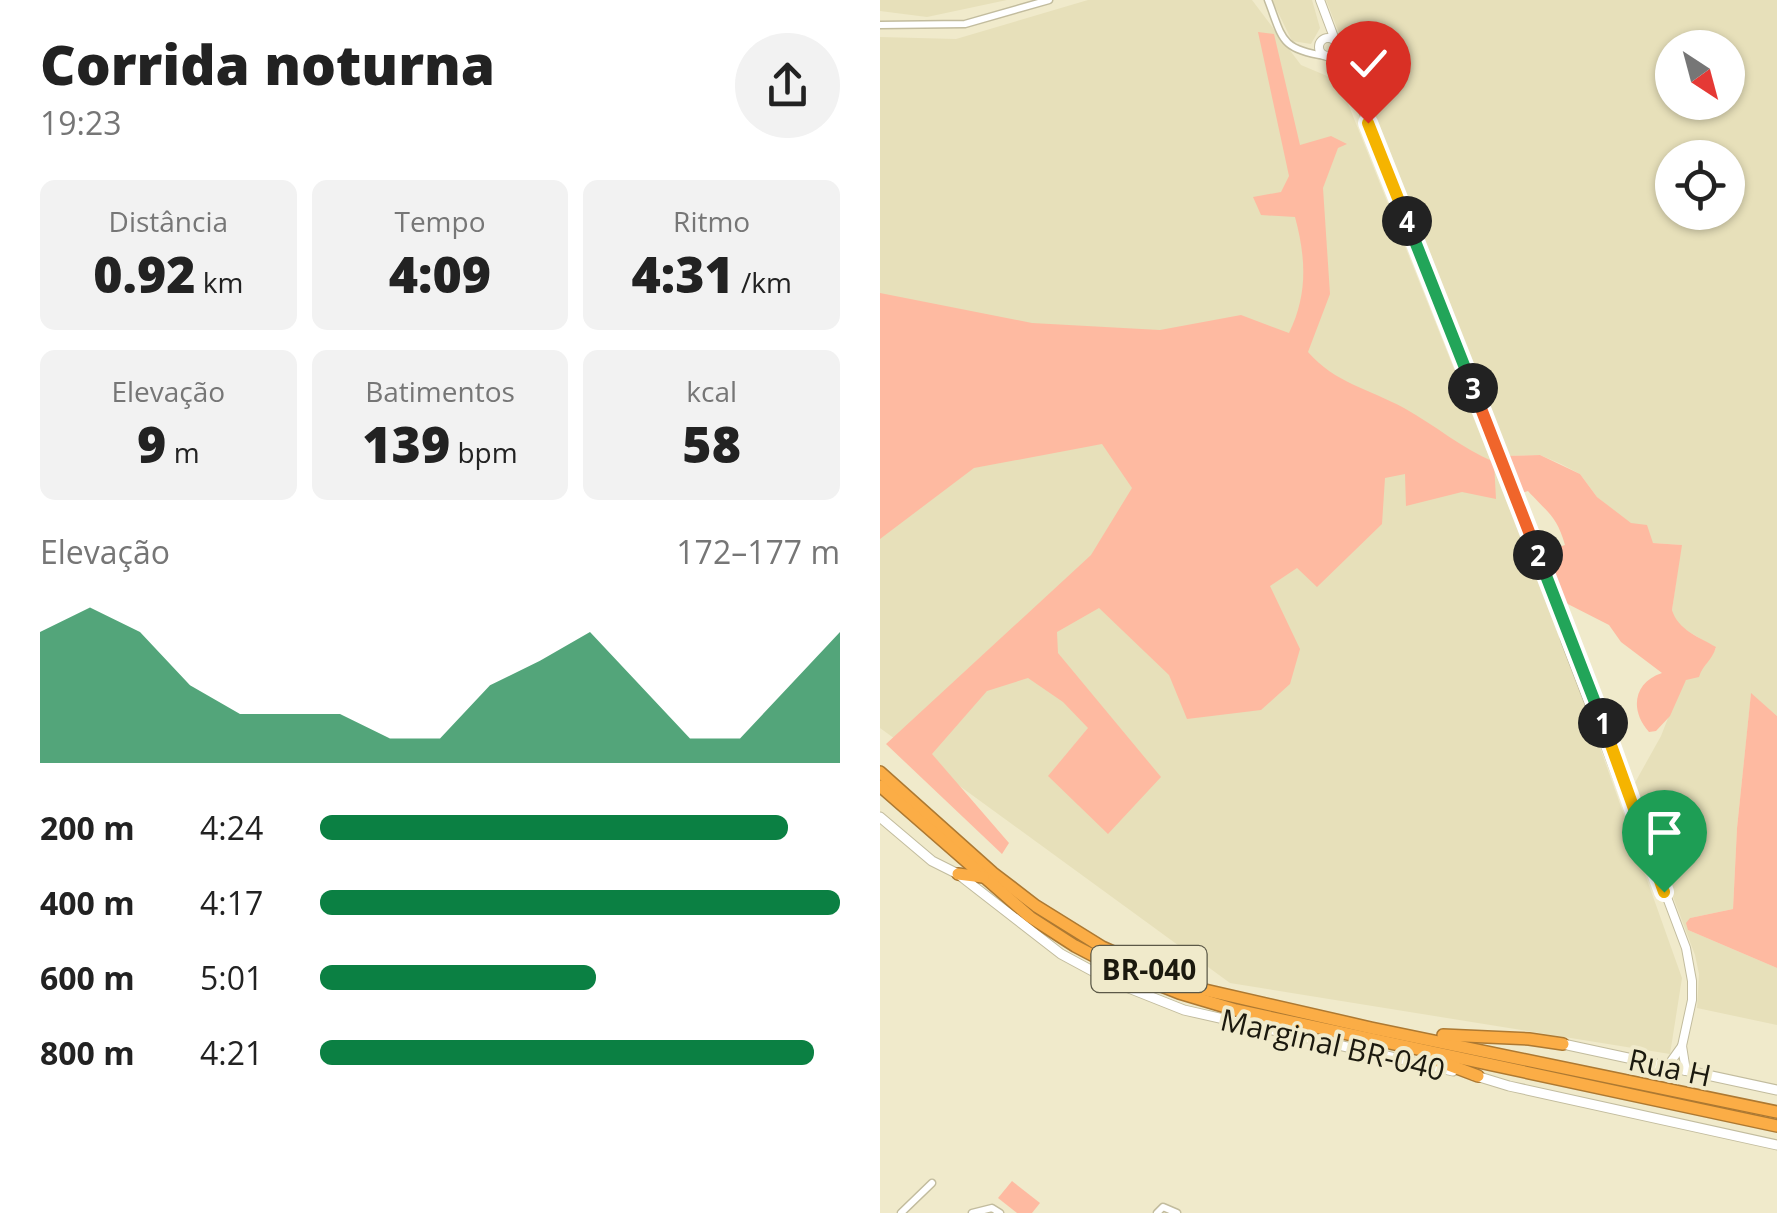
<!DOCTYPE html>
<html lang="pt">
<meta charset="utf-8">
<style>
body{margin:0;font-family:"Open Sans",sans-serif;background:#f2f2f2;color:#222;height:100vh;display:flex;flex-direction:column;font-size:38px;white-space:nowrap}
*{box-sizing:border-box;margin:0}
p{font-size:32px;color:#767676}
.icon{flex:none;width:55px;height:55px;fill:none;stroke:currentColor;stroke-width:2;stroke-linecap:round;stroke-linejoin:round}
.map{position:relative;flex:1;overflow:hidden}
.sheet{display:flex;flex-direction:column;background:#fff;width:880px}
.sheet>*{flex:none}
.needle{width:65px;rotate:144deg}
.controls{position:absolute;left:775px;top:30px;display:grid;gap:20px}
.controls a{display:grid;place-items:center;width:90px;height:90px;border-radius:50%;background:#fff;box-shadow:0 2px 8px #0004;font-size:50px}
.pin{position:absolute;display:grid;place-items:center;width:85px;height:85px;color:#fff;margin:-102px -42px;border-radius:50% 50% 50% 0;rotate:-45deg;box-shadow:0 0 10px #0007}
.pin .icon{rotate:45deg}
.km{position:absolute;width:50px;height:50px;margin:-25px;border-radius:50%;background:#222;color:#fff;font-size:28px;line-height:50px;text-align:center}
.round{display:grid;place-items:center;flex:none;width:105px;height:105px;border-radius:52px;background:#f2f2f2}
.headline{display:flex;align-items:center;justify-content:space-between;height:170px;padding:0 40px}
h1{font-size:55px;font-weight:800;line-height:75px}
.stats{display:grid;grid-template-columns:repeat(3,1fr);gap:15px;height:170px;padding:10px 40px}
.stats div{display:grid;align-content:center;border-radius:15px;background:#f2f2f2;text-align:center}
.stats b{font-size:50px;font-weight:800}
.stats small{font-size:28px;font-weight:400}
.stats p{font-size:28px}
.chart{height:280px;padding:20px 40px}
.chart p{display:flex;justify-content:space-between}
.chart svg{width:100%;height:180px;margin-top:10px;fill:#0b8043;opacity:.7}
ul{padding:0 40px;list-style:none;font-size:32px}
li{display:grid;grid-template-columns:160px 120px 1fr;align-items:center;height:75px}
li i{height:25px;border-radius:12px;background:#0b8043}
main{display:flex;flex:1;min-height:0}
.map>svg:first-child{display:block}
.built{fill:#e7e0ba;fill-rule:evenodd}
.green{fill:#febaa1}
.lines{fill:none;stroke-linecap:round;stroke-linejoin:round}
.minor-casing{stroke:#c2bc9e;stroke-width:9}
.tertiary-casing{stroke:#c2bc9e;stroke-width:10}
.secondary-casing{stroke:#c2bc9e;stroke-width:11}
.motorway-casing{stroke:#ad7932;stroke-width:14}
.minor{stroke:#fff;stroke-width:6}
.tertiary{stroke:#fff;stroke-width:8}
.secondary{stroke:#fff;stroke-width:9}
.motorway{stroke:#fbad46;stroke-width:11}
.split-1-casing{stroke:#fff;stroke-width:20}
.split-2-casing{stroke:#fff;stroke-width:20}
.split-3-casing{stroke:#fff;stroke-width:20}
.split-4-casing{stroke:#fff;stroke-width:20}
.split-5-casing{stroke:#fff;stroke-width:20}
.split-1{stroke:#f5b400;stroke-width:12}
.split-2{stroke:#22a559;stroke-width:12}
.split-3{stroke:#f0652b;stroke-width:12}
.split-4{stroke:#22a559;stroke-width:12}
.split-5{stroke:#f5b400;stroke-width:12}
.labels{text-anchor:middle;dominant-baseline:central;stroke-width:8;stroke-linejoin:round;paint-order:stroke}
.shield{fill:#f0eacb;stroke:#5b5847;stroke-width:2.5}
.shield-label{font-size:28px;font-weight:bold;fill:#1b190e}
.street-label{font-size:30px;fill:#1b190e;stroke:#f0eacb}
</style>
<main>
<section class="sheet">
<div class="headline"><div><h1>Corrida noturna</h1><p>19:23</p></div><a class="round"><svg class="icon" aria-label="share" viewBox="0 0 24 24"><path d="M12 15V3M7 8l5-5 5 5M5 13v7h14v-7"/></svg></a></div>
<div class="stats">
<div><p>Distância</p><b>0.92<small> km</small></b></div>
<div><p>Tempo</p><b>4:09</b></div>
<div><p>Ritmo</p><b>4:31<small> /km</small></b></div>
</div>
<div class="stats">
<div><p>Elevação</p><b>9<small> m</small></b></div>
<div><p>Batimentos</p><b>139<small> bpm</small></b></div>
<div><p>kcal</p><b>58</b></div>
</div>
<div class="chart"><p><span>Elevação</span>172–177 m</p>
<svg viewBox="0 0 160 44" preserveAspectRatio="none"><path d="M0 44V12L10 6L20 12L30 25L40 32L50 32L60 32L70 38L80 38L90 25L100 19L110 12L120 25L130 38L140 38L150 25L160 12V44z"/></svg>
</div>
<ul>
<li><b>200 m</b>4:24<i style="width:90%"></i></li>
<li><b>400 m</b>4:17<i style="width:100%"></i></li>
<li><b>600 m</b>5:01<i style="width:53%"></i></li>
<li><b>800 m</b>4:21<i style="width:95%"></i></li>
</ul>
</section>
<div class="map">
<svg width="897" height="1213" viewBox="0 0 897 1213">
<rect width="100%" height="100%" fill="#f0eacb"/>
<g class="built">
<polygon points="0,0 127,0 47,17 0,11"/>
<polygon points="208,0 372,0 421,65 459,81 677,627 802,978 790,1054 350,983 0,728 0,37 76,39"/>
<polygon points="392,0 432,0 440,28 431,44 412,41"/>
<path d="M446,0H897V716L871,694L857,828L853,909L810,918L808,930L897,968V1025L817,1008L819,974L815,955L752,788L781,736L799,690L806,680L826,664L836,648L801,627L794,618L792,610L801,545L773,543L717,497L700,474L681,464L660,455L626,456ZM792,48H848V102H792ZM792,158H848V212H792Z"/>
</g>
<g class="green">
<path d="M378,32L394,34L420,145L451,136L467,144L458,148L443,188L450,294L428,352C455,383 489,389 524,408C555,425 581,448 614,462L616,499L582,492L526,506L525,474L505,478L502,524L437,587L417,568L390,586L420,649L410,684L381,710L307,719L289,675L219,608L177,632L178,653L281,777L228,834L168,776L208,728L183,702L148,678L107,691L52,754L129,843L122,854L6,744L211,555L252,488L222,444L94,468L0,539V293L152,323L280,330L361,315L409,333C428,294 426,258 415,217L381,215L373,197L401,192L409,176Z"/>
<path d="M660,455L700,474L717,497L751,523L767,525L773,543L802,545L792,610C798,630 819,637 836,647C832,661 823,664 819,677L806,680L790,716L776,731L769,732C749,710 754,682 782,673L741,642L729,625L678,599L660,553L685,545C677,516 667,512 648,491L638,494L623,456Z"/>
<polygon points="871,693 897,716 897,968 808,930 806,923 810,918 853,909 857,828"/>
<polygon points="132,1181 160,1203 152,1213 137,1213 118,1198"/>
</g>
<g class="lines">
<g class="minor-casing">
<g id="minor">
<path d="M388,0C403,39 400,49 445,56"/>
<polyline points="0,25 85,24 169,0"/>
<polyline points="21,1213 52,1183"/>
<polyline points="92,1213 112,1208 120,1213"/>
<polyline points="277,1213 283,1207 297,1213"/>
</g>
</g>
<g class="tertiary-casing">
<g id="tertiary">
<polyline points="440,0 455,40"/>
<circle cx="448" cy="47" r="9"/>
<polyline points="458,47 472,71 475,87"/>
<polyline points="448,56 464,73 475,91 632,485 806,948 812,981 812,1000 802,1046 806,1071"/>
<polyline points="683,630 685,640 753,818"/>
<polyline points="787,1067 802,1046"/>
</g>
</g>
<g class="secondary-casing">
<g id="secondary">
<polyline points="0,817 52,861 78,874 181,954 231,981 304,1010 573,1071"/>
<polyline points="683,1044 897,1090"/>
<polyline points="593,1075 629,1086 897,1145"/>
</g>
</g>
<g class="motorway-casing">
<g id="motorway">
<polyline points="0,772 113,873 156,906 222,947 294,979 325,990 491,1028 897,1112"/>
<polyline points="0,786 150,917 195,946 241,970 299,993 356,1010 897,1126"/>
<polyline points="78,874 103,877"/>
<polyline points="563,1035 649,1039 683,1044"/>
<polyline points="545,1056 598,1076"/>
</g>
</g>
<use href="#minor" class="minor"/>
<use href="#tertiary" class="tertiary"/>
<use href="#secondary" class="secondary"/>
<use href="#motorway" class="motorway"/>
</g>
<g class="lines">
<g class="split-1-casing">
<polyline id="split-1" points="723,723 784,892"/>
</g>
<g class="split-2-casing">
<polyline id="split-2" points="658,555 723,723"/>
</g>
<g class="split-3-casing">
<polyline id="split-3" points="593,388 658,555"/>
</g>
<g class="split-4-casing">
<polyline id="split-4" points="527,221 593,388"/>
</g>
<g class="split-5-casing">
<polyline id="split-5" points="488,123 527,221"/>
</g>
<use href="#split-1" class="split-1"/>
<use href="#split-2" class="split-2"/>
<use href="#split-3" class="split-3"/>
<use href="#split-4" class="split-4"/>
<use href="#split-5" class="split-5"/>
</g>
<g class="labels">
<rect class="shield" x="211.5" y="946" width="115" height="46" rx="8"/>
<g class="shield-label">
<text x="269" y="969">BR-040</text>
</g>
<g class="street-label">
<text transform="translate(453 1044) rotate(13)">Marginal BR-040</text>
<text transform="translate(790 1067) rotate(12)">Rua H</text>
</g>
</g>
</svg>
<div class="controls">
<a><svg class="needle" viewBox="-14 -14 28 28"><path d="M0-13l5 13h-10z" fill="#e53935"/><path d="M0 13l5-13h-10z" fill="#767676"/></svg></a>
<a><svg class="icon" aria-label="locate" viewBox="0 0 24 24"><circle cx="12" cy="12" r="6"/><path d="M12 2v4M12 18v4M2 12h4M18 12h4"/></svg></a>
</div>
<div class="pin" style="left:784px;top:892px;background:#1e9e55"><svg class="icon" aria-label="arrive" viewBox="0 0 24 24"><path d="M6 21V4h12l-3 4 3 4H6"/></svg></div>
<div class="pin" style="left:488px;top:123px;background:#d93025"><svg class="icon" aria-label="check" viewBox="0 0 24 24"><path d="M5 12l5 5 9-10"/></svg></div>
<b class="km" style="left:723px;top:723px">1</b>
<b class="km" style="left:658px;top:555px">2</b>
<b class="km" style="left:593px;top:388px">3</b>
<b class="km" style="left:527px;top:221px">4</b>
</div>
</main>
